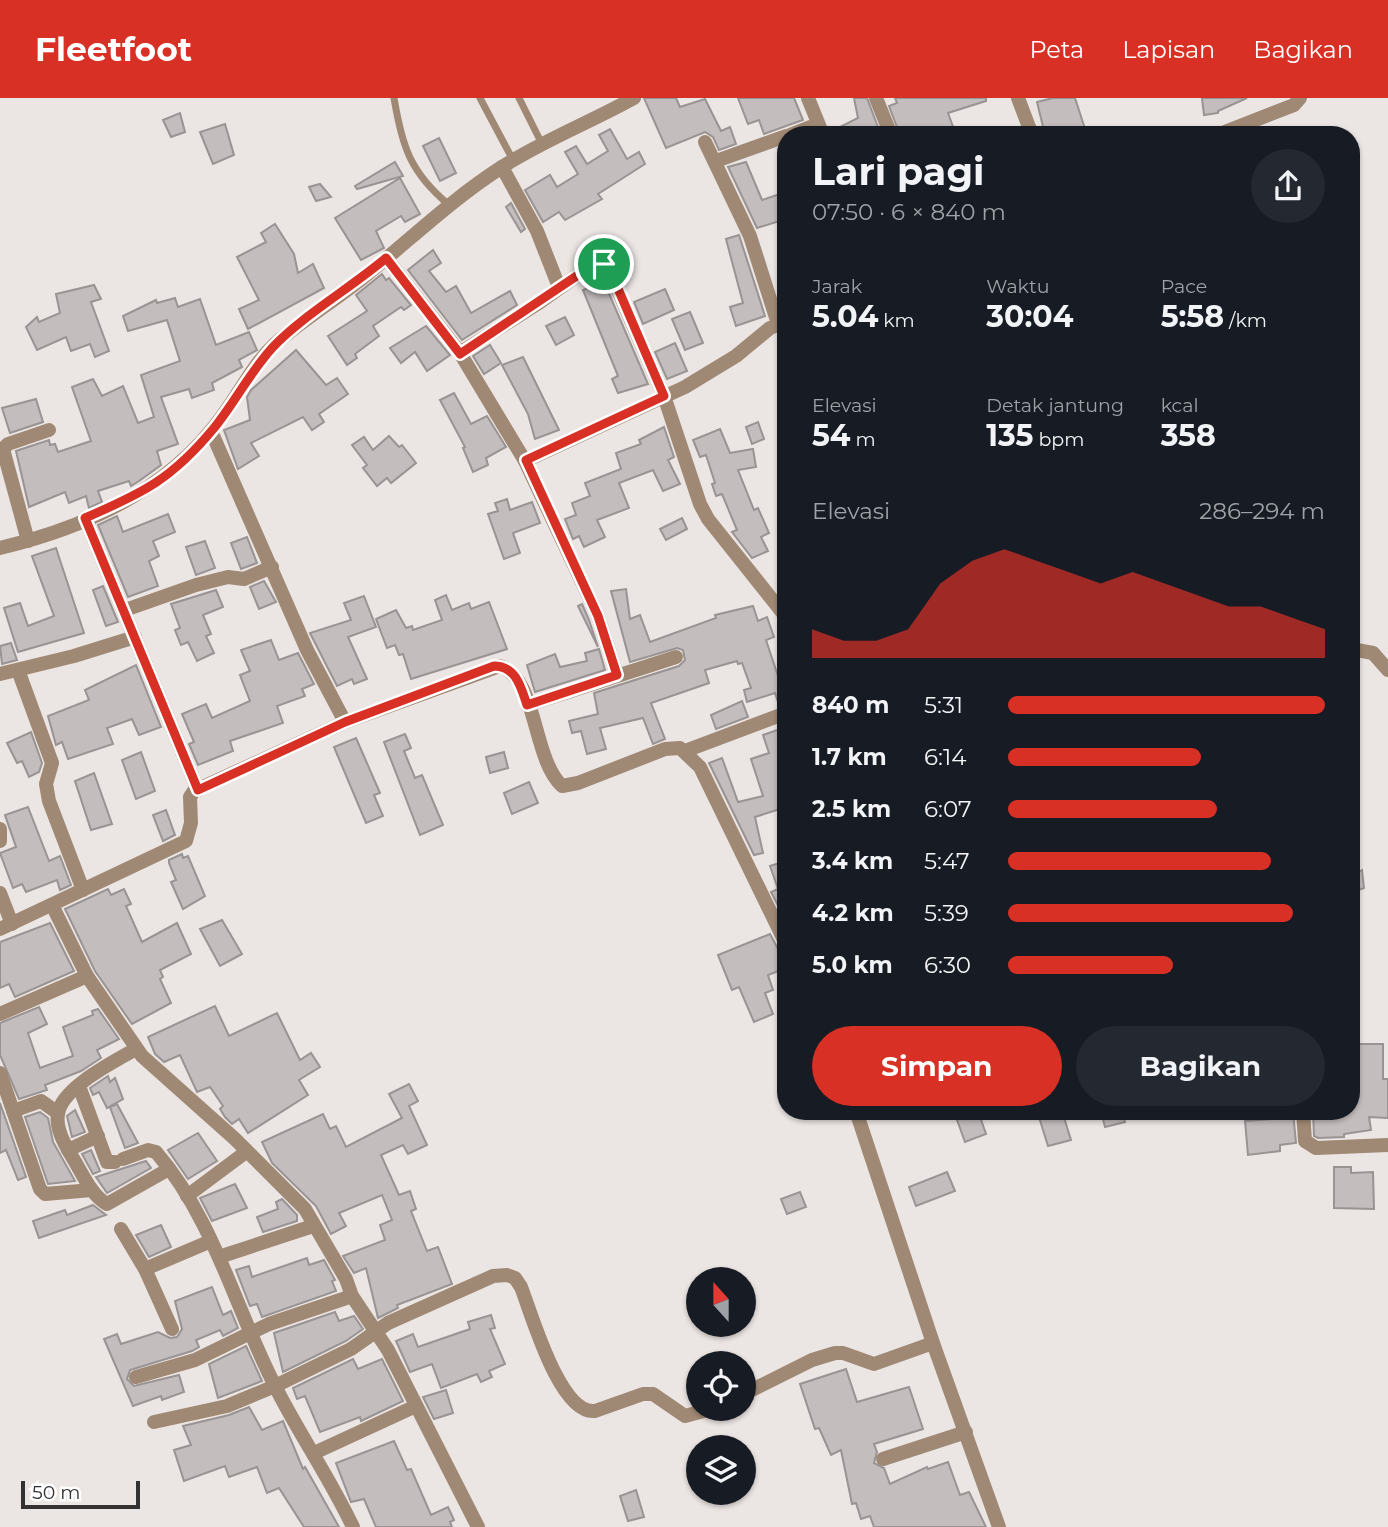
<!DOCTYPE html>
<html lang="id">
<meta charset="utf-8">
<style>
body{margin:0;font-family:Montserrat,sans-serif;background:#242831;color:#f1f3f6;height:100vh;display:flex;flex-direction:column;font-size:26px;white-space:nowrap}
*{box-sizing:border-box;margin:0}
p{font-size:23px;color:#9ea1a6}
.icon{flex:none;width:38px;height:38px;fill:none;stroke:currentColor;stroke-width:2;stroke-linecap:round;stroke-linejoin:round}
.map{position:relative;flex:1;overflow:hidden}
.drawer{position:absolute;left:777px;top:28px;width:583px;height:994px;display:flex;flex-direction:column;background:#171b24;border-radius:28px;box-shadow:0 2px 5px #0004}
.drawer>*{flex:none}
.needle{width:46px;rotate:339deg}
.controls{position:absolute;left:686px;top:1169px;display:grid;gap:14px}
.controls a{display:grid;place-items:center;width:70px;height:70px;border-radius:50%;background:#171b24;box-shadow:0 2px 5px #0004;font-size:35px}
.scale{position:absolute;left:21px;bottom:18px;width:119px;box-sizing:border-box;padding-left:7px;border:4px solid #333131;border-top:0;font-size:19px;line-height:24px;white-space:nowrap;color:#333131;-webkit-text-stroke:5px #fff;paint-order:stroke}
.pin{position:absolute;display:grid;place-items:center;width:60px;height:60px;color:#fff;margin:-30px;border:4px solid #fff;border-radius:50%;box-shadow:0 2px 7px #0007}
.round{display:grid;place-items:center;flex:none;width:74px;height:74px;border-radius:37px;background:#242831}
.head{display:flex;align-items:center;justify-content:space-between;height:119px;padding:0 35px}
h1{font-size:38px;font-weight:700;line-height:52px}
.figures{display:grid;grid-template-columns:repeat(3,1fr);gap:10px;height:119px;padding:7px 35px}
.figures div{display:grid;align-content:center}
.figures b{font-size:30px;font-weight:700}
.figures small{font-size:19px;font-weight:400}
.figures p{font-size:19px}
.chart{height:196px;padding:14px 35px}
.chart p{display:flex;justify-content:space-between}
.chart svg{width:100%;height:126px;margin-top:7px;fill:#d93025;opacity:.7}
.button{display:flex;gap:14px;margin-top:auto;padding:14px 35px}
.button a{flex:1;height:80px;border-radius:42px;background:#d93025;color:#fff;font-size:28px;font-weight:700;line-height:80px;text-align:center}
.button a+a{background:#242831;color:#f1f3f6}
ul{padding:0 35px;list-style:none;font-size:23px}
li{display:grid;grid-template-columns:112px 84px 1fr;align-items:center;height:52px}
li i{height:18px;border-radius:9px;background:#d93025}
header{display:flex;align-items:center;gap:42px;box-sizing:border-box;height:98px;padding:0 35px;background:#d93025;color:#fff}
header strong{font-size:33px}
nav{display:flex;gap:38px;margin-inline-start:auto;font-size:24px}
.map>svg:first-child{display:block}
.building{fill:#c3bdbd;stroke:#999394;stroke-width:2}
.lines{fill:none;stroke-linecap:round;stroke-linejoin:round}
.service{stroke:#a08974;stroke-width:7}
.minor{stroke:#a08974;stroke-width:14}
.route-casing{stroke:#fff;stroke-width:14}
.route{stroke:#d93025;stroke-width:9}
</style>
<header>
<strong>Fleetfoot</strong>
<nav><a>Peta</a><a>Lapisan</a><a>Bagikan</a></nav>
</header>
<div class="map">
<svg width="1388" height="1429" viewBox="0 0 1388 1429">
<rect width="100%" height="100%" fill="#ebe5e3"/>
<g class="building">
<polygon points="644,0 676,0 680,9 705,1 721,33 730,29 736,46 719,52 713,39 705,34 666,50"/>
<polygon points="738,0 794,0 803,22 764,36 759,22 748,26"/>
<polygon points="854,0 867,0 881,37 832,37 832,33 858,20"/>
<polygon points="895,0 986,0 986,3 948,15 956,37 900,37 889,8 897,5"/>
<polygon points="1053,0 1075,0 1087,37 1045,37 1037,4"/>
<polygon points="1202,0 1247,0 1218,13 1218,15 1204,17"/>
<polygon points="180,15 185,34 171,39 163,22"/>
<polygon points="225,26 234,57 213,66 200,34"/>
<polygon points="610,31 627,61 639,54 645,66 598,96 602,101 565,122 559,114 543,124 525,92 550,77 557,89 578,76 565,54 576,48 587,66 608,53 599,37"/>
<polygon points="439,40 456,75 440,83 423,48"/>
<polygon points="395,64 403,78 357,91 355,88"/>
<polygon points="746,64 762,102 786,94 786,121 757,130 728,69"/>
<polygon points="400,80 420,116 405,124 401,118 376,133 384,150 361,162 335,120"/>
<polygon points="320,86 331,99 316,103 309,89"/>
<polygon points="511,105 525,131 521,134 506,109"/>
<polygon points="275,126 294,156 298,175 313,166 324,190 248,231 239,211 259,202 237,159 266,144 261,135"/>
<polygon points="739,137 765,218 736,228 730,209 743,205 726,141"/>
<polygon points="614,142 627,166 619,170 614,161 606,159 600,149"/>
<polygon points="433,152 441,165 429,173 446,194 456,188 471,215 510,193 517,207 462,242 408,172"/>
<polygon points="382,176 386,182 389,180 411,207 404,212 401,209 373,228 379,238 355,256 357,260 347,267 328,238 367,213 356,197"/>
<polygon points="604,184 648,286 618,295 612,281 618,278 583,192"/>
<polygon points="94,187 101,201 91,204 109,253 95,259 90,246 71,253 66,239 37,252 26,229 37,219 39,224 60,215 56,196"/>
<polygon points="665,191 674,212 643,226 634,204"/>
<polygon points="175,200 178,209 200,201 216,247 249,234 257,252 239,262 242,269 212,285 214,292 192,300 189,291 161,299 178,346 157,353 161,367 139,383 131,388 129,383 98,393 102,404 89,410 86,398 69,405 65,394 29,409 16,353 49,342 50,347 55,346 58,354 91,343 72,289 93,281 102,298 123,288 138,325 154,319 141,277 180,263 167,222 128,233 123,218 156,202 157,205"/>
<polygon points="690,214 703,245 685,252 672,221"/>
<polygon points="565,219 574,237 556,247 546,228"/>
<polygon points="426,228 450,257 427,273 415,254 401,265 390,250"/>
<polygon points="675,245 687,273 667,281 655,254"/>
<polygon points="490,247 501,265 484,276 473,258"/>
<polygon points="296,252 326,287 337,280 348,296 319,316 324,324 312,332 303,319 251,345 259,358 238,371 224,332 250,322 247,299 251,292"/>
<polygon points="523,259 559,332 535,341 528,316 502,267"/>
<polygon points="454,295 471,326 487,318 506,349 486,360 488,367 473,374 463,350 465,349 440,302"/>
<polygon points="36,301 43,324 10,335 2,310"/>
<polygon points="758,324 764,341 752,346 746,329"/>
<polygon points="664,329 674,359 668,362 680,386 663,393 653,372 619,385 629,410 597,422 605,439 584,449 579,438 573,441 565,421 576,417 572,405 590,398 585,385 621,371 616,355 641,346 639,342"/>
<polygon points="720,331 730,355 753,351 756,369 738,372 754,412 758,410 769,435 761,439 768,453 752,460 732,434 737,432 722,396 716,398 712,386 715,385 706,357 700,359 693,342"/>
<polygon points="389,338 399,349 402,347 416,365 391,385 387,380 377,388 363,370 367,367 352,347 364,339 373,352"/>
<polygon points="507,401 510,412 532,404 540,425 513,435 520,455 504,461 488,416 498,413 495,405"/>
<polygon points="168,416 175,434 153,443 159,458 149,463 158,488 128,499 98,427 117,418 123,434"/>
<polygon points="682,420 687,431 666,442 660,431"/>
<polygon points="247,439 257,465 241,471 231,445"/>
<polygon points="205,443 215,470 196,477 186,449"/>
<polygon points="56,450 84,535 18,554 4,510 20,505 28,528 54,518 32,458"/>
<polygon points="264,483 276,504 259,511 250,489"/>
<polygon points="103,488 118,524 106,528 93,492"/>
<polygon points="626,491 630,521 640,517 650,544 716,520 715,517 753,508 758,523 767,519 774,539 766,542 778,578 786,575 786,606 779,607 775,595 747,604 744,592 751,590 742,565 738,566 737,563 705,572 709,585 651,605 665,641 653,646 643,620 600,630 606,651 587,656 581,633 572,635 569,623 598,616 594,595 679,568 685,562 683,552 677,550 630,564 611,493"/>
<polygon points="216,492 223,509 203,517 211,536 206,538 214,555 197,563 188,544 181,547 175,532 180,530 171,506"/>
<polygon points="446,497 452,512 469,505 471,511 489,504 507,551 411,581 403,556 399,557 395,547 387,550 376,521 396,512 406,530 412,528 413,532 442,522 435,502"/>
<polygon points="364,498 376,529 348,539 367,581 354,586 352,581 337,588 310,535 351,522 344,505"/>
<polygon points="582,506 589,522 598,549 578,508"/>
<polygon points="271,542 279,562 298,555 314,586 302,591 305,598 277,608 283,625 230,643 233,653 198,667 189,646 194,644 182,616 206,606 212,620 250,603 240,577 250,573 241,552"/>
<polygon points="11,545 17,562 2,566 0,548"/>
<polygon points="599,551 605,572 535,594 527,567 555,556 560,569 587,563 585,555"/>
<polygon points="136,567 161,629 139,637 132,621 107,630 113,646 68,661 62,644 56,647 48,618 89,602 85,592"/>
<polygon points="742,603 748,619 716,631 711,617"/>
<polygon points="786,629 786,670 778,673 786,709 755,719 763,755 754,757 709,665 722,660 738,704 763,698 751,661 769,655 763,637"/>
<polygon points="31,634 42,665 39,674 29,679 22,663 17,665 7,645"/>
<polygon points="405,636 411,650 404,653 415,680 422,677 443,727 420,737 384,644"/>
<polygon points="356,640 380,695 374,697 383,718 366,725 334,649"/>
<polygon points="141,654 155,693 136,701 122,662"/>
<polygon points="504,654 508,670 490,675 486,659"/>
<polygon points="94,675 112,726 91,732 75,683"/>
<polygon points="529,684 538,705 512,716 504,695"/>
<polygon points="28,709 49,763 60,758 71,787 60,792 57,782 26,794 22,786 13,790 0,755 16,749 5,717"/>
<polygon points="166,712 175,737 163,743 153,717"/>
<polygon points="182,756 183,760 188,758 205,798 183,811 171,784 176,782 169,765 169,762"/>
<polygon points="783,764 786,773 786,823 771,794 778,791 770,768"/>
<polygon points="1362,772 1364,790 1353,794 1351,778"/>
<polygon points="108,791 111,797 124,791 131,806 126,808 142,844 177,825 191,856 160,872 163,879 160,881 171,905 132,926 95,873 65,811"/>
<polygon points="222,822 242,856 220,868 200,831"/>
<polygon points="50,825 74,873 15,899 9,886 0,890 0,844"/>
<polygon points="770,836 778,851 786,856 786,870 768,877 773,892 765,895 773,916 754,924 739,889 732,892 718,857"/>
<polygon points="215,908 229,938 277,915 300,962 311,955 320,969 299,982 308,997 248,1035 239,1021 232,1026 225,1019 220,1011 223,1008 210,989 197,994 180,957 164,964 155,956 148,939"/>
<polygon points="39,909 47,926 28,935 40,970 73,958 63,929 93,917 92,913 98,911 119,941 97,952 101,960 81,973 45,987 47,992 19,1001 0,957 0,925"/>
<polygon points="1351,946 1383,946 1383,981 1388,981 1388,1020 1369,1019 1371,1032 1344,1036 1344,1039 1318,1040 1314,1038 1313,1013 1351,1013"/>
<polygon points="108,978 110,984 115,980 123,1001 107,1010 99,994 93,997 90,990"/>
<polygon points="409,986 418,1003 409,1008 427,1047 408,1056 403,1047 381,1057 399,1097 410,1093 416,1111 411,1113 427,1153 438,1149 452,1186 397,1207 398,1210 378,1220 366,1170 354,1175 343,1158 385,1142 380,1127 392,1122 382,1097 339,1115 346,1128 331,1136 316,1108 272,1065 262,1044 323,1016 330,1031 336,1028 346,1049 402,1020 389,996"/>
<polygon points="0,1005 26,1079 18,1082 6,1052 0,1055"/>
<polygon points="117,1006 138,1045 125,1050 110,1009"/>
<polygon points="75,1012 85,1034 72,1039 67,1018"/>
<polygon points="972,1013 978,1013 986,1036 965,1044 956,1019"/>
<polygon points="1062,1013 1071,1042 1048,1048 1039,1019"/>
<polygon points="1101,1013 1122,1013 1125,1024 1105,1029"/>
<polygon points="40,1014 48,1020 53,1044 75,1083 48,1086 25,1019"/>
<polygon points="1293,1014 1296,1045 1280,1047 1280,1053 1248,1057 1245,1023 1284,1020 1284,1015"/>
<polygon points="198,1035 217,1063 188,1081 168,1052"/>
<polygon points="91,1052 100,1073 93,1076 82,1056"/>
<polygon points="146,1063 151,1070 107,1095 96,1079"/>
<polygon points="1334,1069 1351,1069 1351,1075 1373,1074 1374,1111 1334,1110"/>
<polygon points="947,1074 955,1093 916,1108 909,1089"/>
<polygon points="235,1086 247,1110 212,1123 200,1100"/>
<polygon points="800,1094 806,1109 787,1116 781,1101"/>
<polygon points="282,1101 297,1117 297,1123 263,1134 257,1119 278,1111 276,1104"/>
<polygon points="93,1107 106,1117 39,1140 33,1123 65,1112 67,1117"/>
<polygon points="161,1127 171,1149 149,1159 136,1137"/>
<polygon points="307,1160 309,1167 324,1162 335,1182 332,1183 336,1193 262,1219 257,1206 250,1208 236,1172 249,1168 252,1179"/>
<polygon points="212,1189 223,1217 231,1213 238,1230 223,1238 220,1232 196,1242 199,1249 192,1253 130,1272 127,1281 134,1288 179,1277 184,1294 162,1302 161,1298 133,1308 104,1241 117,1236 121,1246 158,1234 170,1240 177,1239 182,1231 175,1203"/>
<polygon points="335,1214 339,1223 354,1218 363,1231 346,1243 283,1274 274,1235"/>
<polygon points="491,1217 495,1230 490,1231 505,1266 489,1273 492,1279 481,1284 477,1276 441,1290 432,1266 410,1274 396,1243 413,1236 418,1249 470,1231 468,1224"/>
<polygon points="246,1248 262,1283 218,1300 209,1266"/>
<polygon points="353,1261 358,1271 382,1261 403,1303 361,1323 360,1319 320,1334 305,1298 297,1301 293,1290"/>
<polygon points="846,1271 857,1304 909,1289 923,1331 874,1346 877,1354 874,1365 884,1370 890,1386 927,1369 928,1371 948,1364 960,1397 969,1394 986,1429 874,1429 870,1418 861,1421 856,1405 852,1406 841,1352 831,1357 819,1330 815,1331 800,1286"/>
<polygon points="446,1292 453,1315 434,1321 423,1299"/>
<polygon points="249,1309 262,1332 283,1323 303,1371 305,1369 339,1429 304,1429 279,1390 267,1395 257,1369 229,1379 225,1368 184,1383 174,1352 191,1347 183,1328 229,1317"/>
<polygon points="394,1343 407,1372 411,1371 431,1417 448,1409 454,1422 450,1424 452,1429 376,1429 364,1401 351,1404 336,1365"/>
<polygon points="636,1392 644,1419 628,1423 620,1398"/>
</g>
<g class="lines">
<g class="service">
<path d="M394,0C402,48 410,74 448,106"/>
<polyline points="480,0 513,62"/>
<polyline points="519,0 542,46"/>
</g>
<g class="minor">
<polyline points="808,0 823,37"/>
<polyline points="876,0 891,37"/>
<polyline points="1018,0 1032,37"/>
<polyline points="790,37 818,26"/>
<polyline points="1217,37 1294,7 1300,0"/>
<polyline points="705,44 750,138 778,226"/>
<polyline points="716,63 786,38"/>
<polyline points="502,69 537,133 559,189"/>
<polyline points="386,160 460,255 525,363 685,289 736,258 770,230 786,224"/>
<polyline points="460,255 540,204 589,169 608,169 664,298 700,406 708,421 786,519"/>
<polyline points="211,333 307,552 345,624"/>
<polyline points="525,363 598,518 617,577"/>
<polyline points="85,420 198,692"/>
<polyline points="28,443 3,351 8,346 49,332"/>
<path d="M0,450C80,431 161,395 213,330C236,303 250,269 276,245C304,221 337,201 365,178C411,141 452,101 502,69C544,42 591,24 634,0"/>
<polyline points="125,512 196,487 228,479 244,481 272,469"/>
<polyline points="1351,551 1373,555 1388,572"/>
<polyline points="18,572 52,665 46,686 49,703 83,792"/>
<polyline points="0,576 74,558 135,539"/>
<polyline points="527,607 676,559"/>
<polyline points="685,653 786,615"/>
<polyline points="0,731 0,743"/>
<polyline points="0,795 12,826"/>
<polyline points="52,807 87,878 142,958 235,1041 305,1111 346,1181 352,1198 388,1252 478,1429"/>
<path d="M0,831L186,743L191,725L190,699L194,693L345,624L500,568C538,581 532,660 562,688L578,685L665,651L680,650L700,669L786,846"/>
<polyline points="0,916 87,878"/>
<path d="M136,951C115,963 61,990 58,1016C55,1032 67,1050 74,1062C83,1077 92,1098 107,1106L169,1071"/>
<polyline points="0,975 40,1091 45,1096 92,1092"/>
<polyline points="79,988 107,1064 115,1064"/>
<polyline points="13,1013 41,1003 58,1015"/>
<polyline points="856,1013 933,1245 999,1429"/>
<polyline points="1303,1013 1305,1043 1316,1050 1388,1047"/>
<polyline points="68,1052 98,1038"/>
<path d="M123,1061L148,1052L156,1054C214,1121 235,1210 275,1288C299,1336 330,1380 353,1429"/>
<polyline points="187,1098 246,1054"/>
<polyline points="121,1131 145,1171 172,1231"/>
<polyline points="219,1159 313,1128"/>
<polyline points="145,1171 211,1143"/>
<polyline points="136,1279 195,1262 269,1226 352,1198"/>
<polyline points="744,1296 812,1262 835,1255 843,1255 874,1266 933,1245"/>
<path d="M154,1324L227,1308L275,1288L351,1251L388,1225L493,1178L507,1177L515,1180L521,1189C532,1217 560,1317 595,1313L643,1296H653L685,1318L711,1311"/>
<polyline points="314,1355 416,1308"/>
<polyline points="883,1361 966,1334"/>
</g>
</g>
<g class="lines">
<g class="route-casing">
<path id="route" d="M386,160L460,256L590,169L604,166L610,172L664,298L526,362L598,518L617,577L527,607C521,589 516,568 494,568L345,624L198,692L85,420C143,395 172,381 214,330C235,304 250,274 273,249C302,218 352,189 386,160Z"/>
</g>
<use href="#route" class="route"/>
</g>
</svg>
<div class="controls">
<a><svg class="needle" viewBox="-14 -14 28 28"><path d="M0-13l5 13h-10z" fill="#e53935"/><path d="M0 13l5-13h-10z" fill="#9ea1a6"/></svg></a>
<a><svg class="icon" aria-label="locate" viewBox="0 0 24 24"><circle cx="12" cy="12" r="6"/><path d="M12 2v4M12 18v4M2 12h4M18 12h4"/></svg></a>
<a><svg class="icon" aria-label="layers" viewBox="0 0 24 24"><path d="M12 4l9 5-9 5-9-5zM3 14l9 5 9-5"/></svg></a>
</div>
<div class="scale">50 m</div>
<div class="pin" style="left:604px;top:166px;background:#1e9e55"><svg class="icon" aria-label="arrive" viewBox="0 0 24 24"><path d="M6 21V4h12l-3 4 3 4H6"/></svg></div>
<section class="drawer">
<div class="head"><div><h1>Lari pagi</h1><p>07:50 · 6 × 840 m</p></div><a class="round"><svg class="icon" aria-label="share" viewBox="0 0 24 24"><path d="M12 15V3M7 8l5-5 5 5M5 13v7h14v-7"/></svg></a></div>
<div class="figures">
<div><p>Jarak</p><b>5.04<small> km</small></b></div>
<div><p>Waktu</p><b>30:04</b></div>
<div><p>Pace</p><b>5:58<small> /km</small></b></div>
</div>
<div class="figures">
<div><p>Elevasi</p><b>54<small> m</small></b></div>
<div><p>Detak jantung</p><b>135<small> bpm</small></b></div>
<div><p>kcal</p><b>358</b></div>
</div>
<div class="chart"><p><span>Elevasi</span>286–294 m</p>
<svg viewBox="0 0 160 44" preserveAspectRatio="none"><path d="M0 44V34L10 38L20 38L30 34L40 18L50 10L60 6L70 10L80 14L90 18L100 14L110 18L120 22L130 26L140 26L150 30L160 34V44z"/></svg>
</div>
<ul>
<li><b>840 m</b>5:31<i style="width:100%"></i></li>
<li><b>1.7 km</b>6:14<i style="width:61%"></i></li>
<li><b>2.5 km</b>6:07<i style="width:66%"></i></li>
<li><b>3.4 km</b>5:47<i style="width:83%"></i></li>
<li><b>4.2 km</b>5:39<i style="width:90%"></i></li>
<li><b>5.0 km</b>6:30<i style="width:52%"></i></li>
</ul>
<div class="button"><a>Simpan</a><a>Bagikan</a></div>
</section>
</div>
